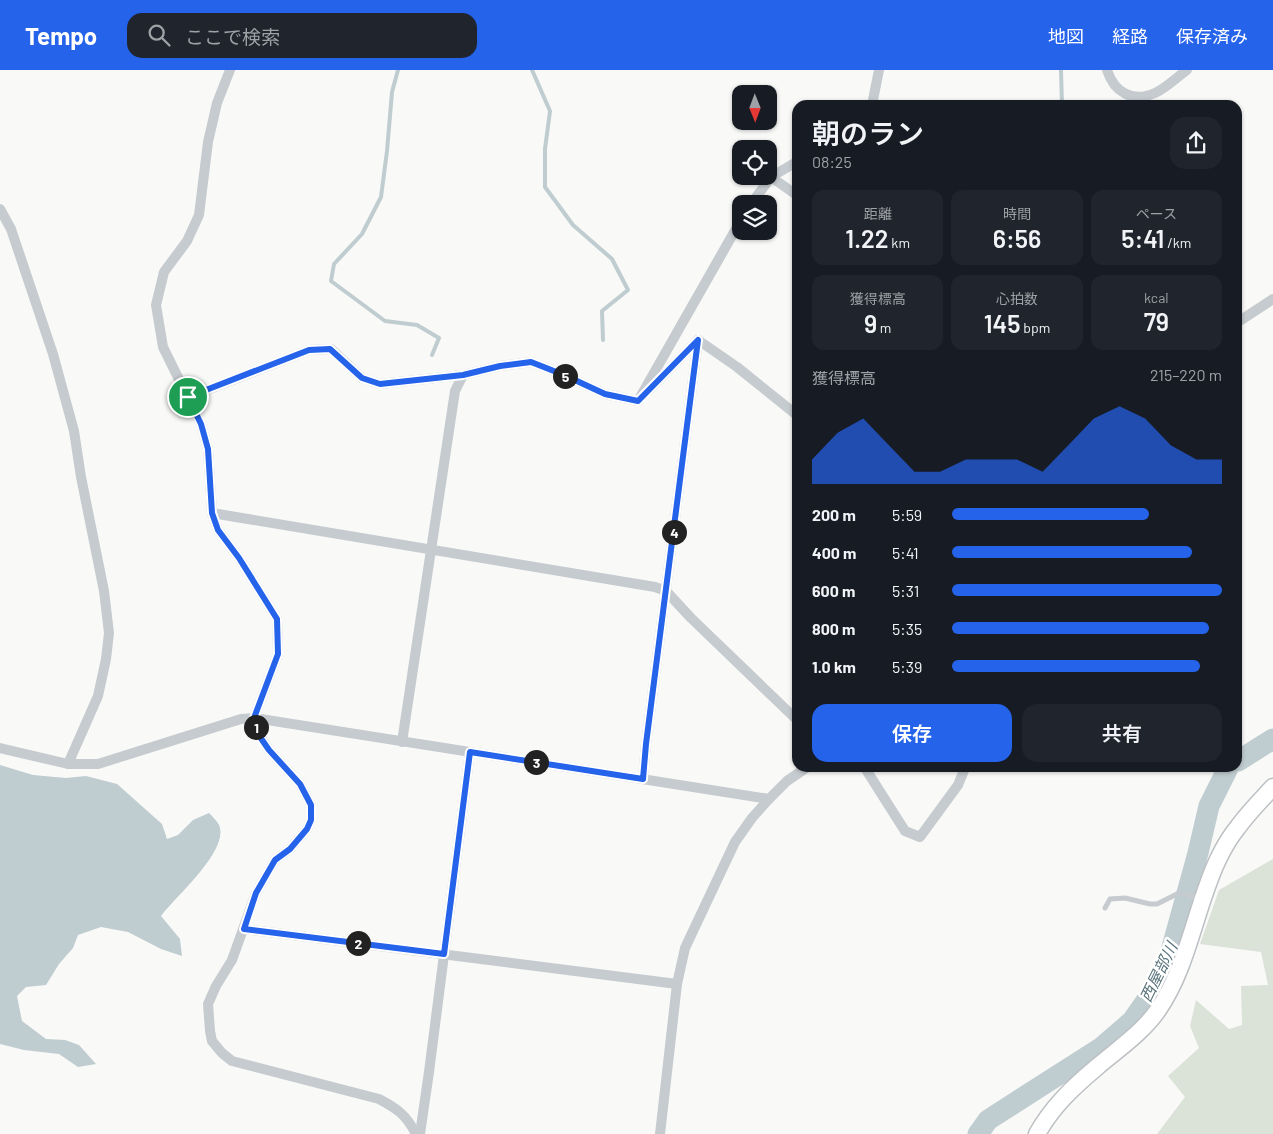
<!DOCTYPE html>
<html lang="ja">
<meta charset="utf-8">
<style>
body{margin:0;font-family:Barlow,"Noto Sans JP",sans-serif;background:#20242c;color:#f1f3f6;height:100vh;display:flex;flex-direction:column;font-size:19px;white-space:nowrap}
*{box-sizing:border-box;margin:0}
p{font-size:16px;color:#9ea1a6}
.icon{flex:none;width:28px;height:28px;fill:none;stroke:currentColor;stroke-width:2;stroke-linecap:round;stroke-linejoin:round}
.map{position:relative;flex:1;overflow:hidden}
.side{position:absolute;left:792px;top:30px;width:450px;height:672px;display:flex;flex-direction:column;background:#171b24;border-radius:15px;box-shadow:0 1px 4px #0004}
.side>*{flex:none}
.needle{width:32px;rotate:179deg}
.buttons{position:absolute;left:732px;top:15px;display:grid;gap:10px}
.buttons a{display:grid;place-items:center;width:45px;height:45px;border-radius:10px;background:#171b24;box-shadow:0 1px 4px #0004;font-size:25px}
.pin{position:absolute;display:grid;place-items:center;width:42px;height:42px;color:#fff;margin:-21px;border:2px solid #fff;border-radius:50%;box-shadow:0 1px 5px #0007}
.km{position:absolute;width:25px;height:25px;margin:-12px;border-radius:50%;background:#222;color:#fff;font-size:14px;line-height:25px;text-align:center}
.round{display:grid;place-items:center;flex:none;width:52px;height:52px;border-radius:15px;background:#20242c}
.headline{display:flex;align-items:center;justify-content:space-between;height:85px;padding:0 20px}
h1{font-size:28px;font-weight:600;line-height:38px}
.stats{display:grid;grid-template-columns:repeat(3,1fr);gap:8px;height:85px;padding:5px 20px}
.stats div{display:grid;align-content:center;border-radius:12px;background:#20242c;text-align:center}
.stats b{font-size:25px;font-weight:600}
.stats small{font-size:14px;font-weight:400}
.stats p{font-size:14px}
.chart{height:140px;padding:10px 20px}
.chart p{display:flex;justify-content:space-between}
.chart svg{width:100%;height:90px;margin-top:5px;fill:#2563eb;opacity:.7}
.primary-button{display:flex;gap:10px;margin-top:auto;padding:10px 20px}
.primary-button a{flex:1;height:58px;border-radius:15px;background:#2563eb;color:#fff;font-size:20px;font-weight:600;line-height:58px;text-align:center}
.primary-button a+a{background:#20242c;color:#f1f3f6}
ul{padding:0 20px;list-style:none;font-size:16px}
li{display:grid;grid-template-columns:80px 60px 1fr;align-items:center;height:38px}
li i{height:12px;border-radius:6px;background:#2563eb}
header{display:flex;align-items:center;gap:30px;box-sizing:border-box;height:70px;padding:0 25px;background:#2563eb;color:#fff}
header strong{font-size:24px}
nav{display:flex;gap:28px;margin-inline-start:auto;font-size:18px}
.search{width:350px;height:45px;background:#20242c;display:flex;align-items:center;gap:12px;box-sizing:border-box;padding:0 18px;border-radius:15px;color:#9ea1a6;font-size:19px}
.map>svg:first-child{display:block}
.green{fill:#dbe2d7}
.water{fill:#bfccd0}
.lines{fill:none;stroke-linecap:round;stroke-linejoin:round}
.stream{stroke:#bfccd0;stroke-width:4}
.river{stroke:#bfccd0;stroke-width:21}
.primary-casing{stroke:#bcc0c4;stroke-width:19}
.service{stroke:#c6cbcf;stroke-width:5}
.minor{stroke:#c6cbcf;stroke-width:10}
.primary{stroke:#fff;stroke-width:16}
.route-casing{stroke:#fff;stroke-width:10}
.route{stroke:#2563eb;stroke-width:6}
.labels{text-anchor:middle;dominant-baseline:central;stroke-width:5;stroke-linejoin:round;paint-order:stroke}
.water-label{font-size:16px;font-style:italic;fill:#5c767e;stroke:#fff}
</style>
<header>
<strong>Tempo</strong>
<div class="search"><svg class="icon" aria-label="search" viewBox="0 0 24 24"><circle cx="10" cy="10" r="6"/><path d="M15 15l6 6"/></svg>ここで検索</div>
<nav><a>地図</a><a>経路</a><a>保存済み</a></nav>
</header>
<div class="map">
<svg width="1273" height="1064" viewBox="0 0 1273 1064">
<rect width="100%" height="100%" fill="#f9f9f7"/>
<polygon class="green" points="1273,789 1273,1064 1157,1064 1185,1027 1168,1006 1199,978 1190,956 1196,930 1229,959 1242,955 1241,916 1268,915 1261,882 1200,874 1219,820"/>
<path class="water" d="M0,695L33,705L66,708L86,706L117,714L162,754L167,769L178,765L193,750L209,743C212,746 217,751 219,755C230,780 176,826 161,846L180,869L182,886L161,879L128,862L101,857L78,865L73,878L59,894L46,915L26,917L17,926L22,951L46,969L65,970L79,975L96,994L78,997L59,984L24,980L0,974Z"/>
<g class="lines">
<g class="stream">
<polyline points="398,0 392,22 387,81 381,127 362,164 334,194 331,211 385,251 417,255 439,268 432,285"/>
<polyline points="532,0 550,41 545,79 545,117 573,155 612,189 628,220 602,241 603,270"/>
<polyline points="1061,0 1062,35"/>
</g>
<g class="river">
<polyline points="1238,691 1273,669"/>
<polyline points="978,1064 988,1050 1102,977 1132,951 1153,921 1171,881 1198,783 1209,736 1228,698"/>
</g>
<g class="primary-casing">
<path id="primary" d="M1037,1064C1052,1037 1073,1017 1097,997C1118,979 1142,963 1158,940C1184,902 1192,857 1208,814C1215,794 1225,773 1238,757C1248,743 1261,730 1273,717"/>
</g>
<polyline class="service" points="1105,838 1110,829 1125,828 1150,834 1157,834 1179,823 1201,829"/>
<g class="minor">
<path d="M230,0L217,33L208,72L199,145L187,171L164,202L156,235L163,277L201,354L208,379L212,443L218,460L239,488L277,549L278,584L254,648L258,663L269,680L300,714L311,735V750L307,759L290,779L275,790L256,823L232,890L216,916L208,934L210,961L212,971L222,983L232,991L379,1029C398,1039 406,1045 416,1064"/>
<path d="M1107,0C1114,22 1132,33 1155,23C1166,18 1177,7 1187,0"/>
<polyline points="872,35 879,0"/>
<polyline points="771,107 798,126"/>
<polyline points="751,134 771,107 798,91"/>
<polyline points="0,139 11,159 53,284 74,361 81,407 104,521 109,563 106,589 98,626 68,694"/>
<polyline points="1238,252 1273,229"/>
<polyline points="698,270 737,297 798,346"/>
<polyline points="648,321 698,270"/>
<polyline points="189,327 309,280 331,279 362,308 380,314 463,305 500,296 531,292 564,305 605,324 638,331"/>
<polyline points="638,331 741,150"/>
<polyline points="212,443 655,517 666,521 691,548 798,651"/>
<polyline points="402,672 455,321 463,305"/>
<polyline points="0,678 68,694 98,694 241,649 254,648 769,729"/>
<polyline points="865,698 905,761 920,767 958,715 965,698"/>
<polyline points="643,709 646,674 698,270"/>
<polyline points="244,859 677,914"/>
<polyline points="420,1064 429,1002 470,682"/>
<polyline points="660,1064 677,914 685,878 735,772 752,748 769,729 787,711 806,698"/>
</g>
<use href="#primary" class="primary"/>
</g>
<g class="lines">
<g class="route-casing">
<polygon id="route" points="698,270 646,674 643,709 470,682 444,884 244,859 256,823 275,790 290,779 307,759 311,750 311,735 300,714 269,680 258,664 254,648 278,584 277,549 239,488 218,460 212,443 208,379 201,354 188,327 309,280 330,279 362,308 380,314 463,305 500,296 531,292 564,305 605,324 638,331"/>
</g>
<use href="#route" class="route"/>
</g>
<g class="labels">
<g class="water-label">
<text transform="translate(1158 902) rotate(-64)">西屋部川</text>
</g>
</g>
</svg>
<div class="buttons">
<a><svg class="needle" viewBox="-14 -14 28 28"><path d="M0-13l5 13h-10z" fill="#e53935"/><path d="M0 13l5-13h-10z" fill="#9ea1a6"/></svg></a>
<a><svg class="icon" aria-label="locate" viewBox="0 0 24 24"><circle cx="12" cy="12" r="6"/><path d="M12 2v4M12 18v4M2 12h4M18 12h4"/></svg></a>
<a><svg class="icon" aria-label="layers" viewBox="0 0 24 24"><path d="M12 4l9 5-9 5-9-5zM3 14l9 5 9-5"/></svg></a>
</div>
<div class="pin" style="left:188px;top:327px;background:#1e9e55"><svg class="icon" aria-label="arrive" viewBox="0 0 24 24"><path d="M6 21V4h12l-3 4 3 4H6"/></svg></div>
<b class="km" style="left:256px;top:657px">1</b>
<b class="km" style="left:358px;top:873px">2</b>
<b class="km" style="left:536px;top:692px">3</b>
<b class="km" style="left:674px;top:462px">4</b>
<b class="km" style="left:565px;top:306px">5</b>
<section class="side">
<div class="headline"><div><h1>朝のラン</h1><p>08:25</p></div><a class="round"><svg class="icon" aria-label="share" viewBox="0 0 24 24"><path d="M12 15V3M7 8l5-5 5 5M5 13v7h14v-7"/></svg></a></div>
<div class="stats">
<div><p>距離</p><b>1.22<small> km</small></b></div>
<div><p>時間</p><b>6:56</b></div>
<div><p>ペース</p><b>5:41<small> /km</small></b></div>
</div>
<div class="stats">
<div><p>獲得標高</p><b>9<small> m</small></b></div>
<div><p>心拍数</p><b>145<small> bpm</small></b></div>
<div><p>kcal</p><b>79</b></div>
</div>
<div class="chart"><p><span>獲得標高</span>215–220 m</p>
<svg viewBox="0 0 160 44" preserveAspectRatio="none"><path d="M0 44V32L10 19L20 12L30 25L40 38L50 38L60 32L70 32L80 32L90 38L100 25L110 12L120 6L130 12L140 25L150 32L160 32V44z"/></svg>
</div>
<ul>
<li><b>200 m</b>5:59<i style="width:73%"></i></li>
<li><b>400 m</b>5:41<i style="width:89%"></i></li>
<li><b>600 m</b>5:31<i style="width:100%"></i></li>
<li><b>800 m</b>5:35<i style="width:95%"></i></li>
<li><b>1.0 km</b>5:39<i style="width:92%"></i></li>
</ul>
<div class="primary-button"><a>保存</a><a>共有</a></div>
</section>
</div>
